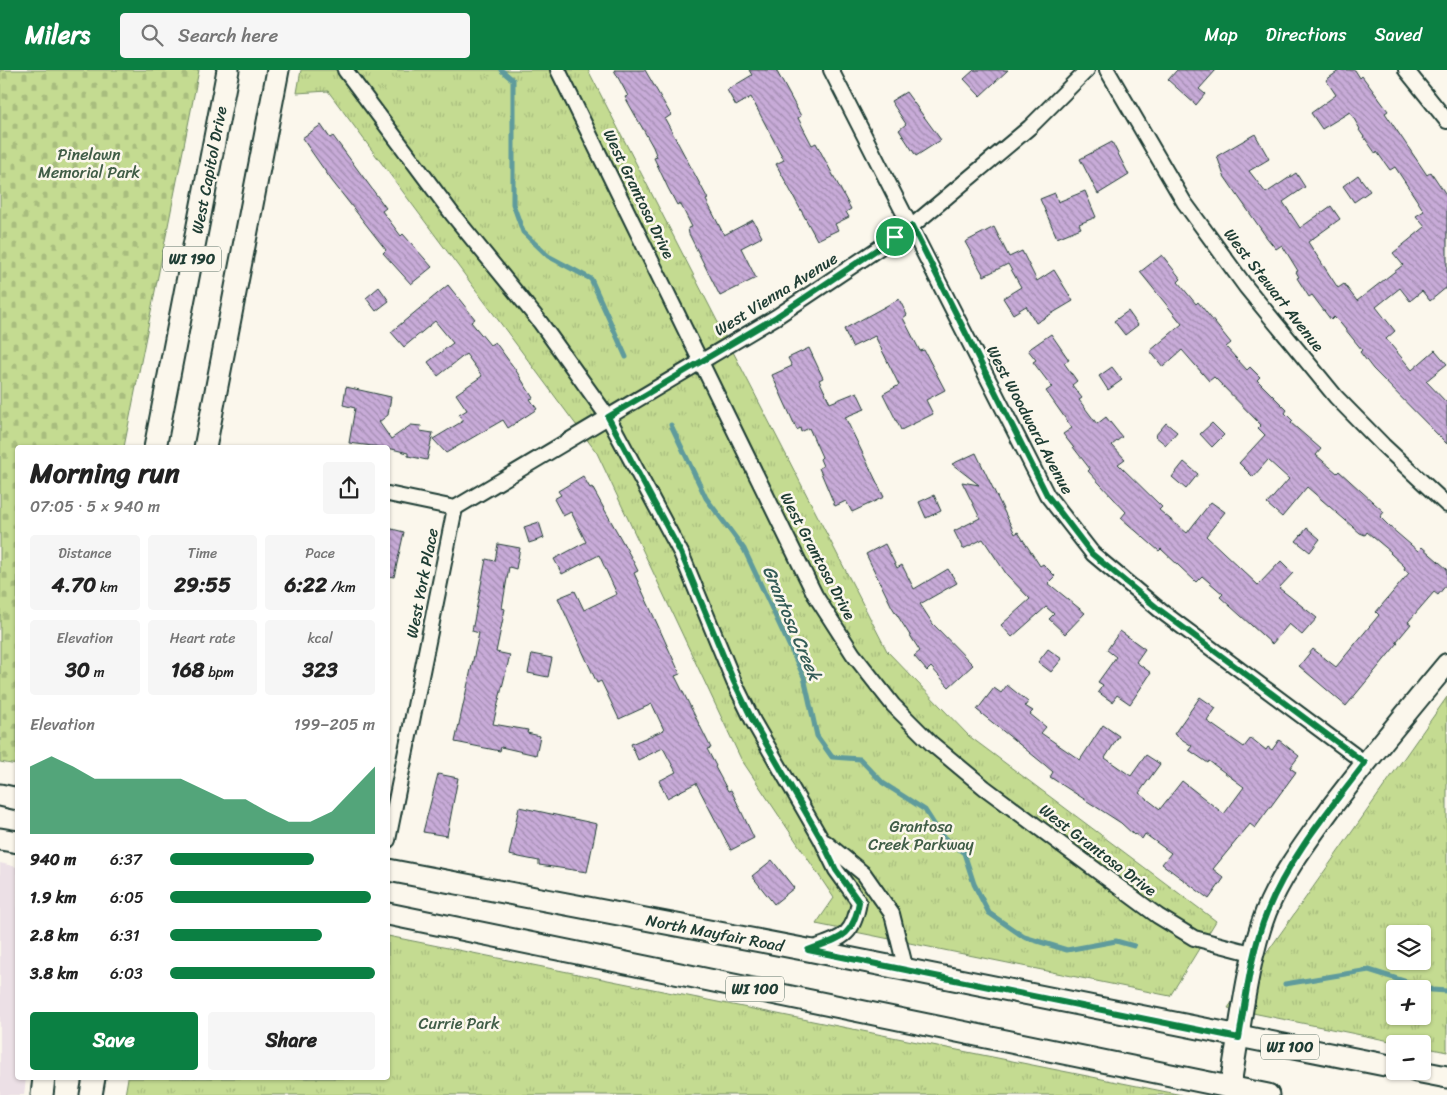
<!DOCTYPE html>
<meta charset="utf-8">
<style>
body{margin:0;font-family:Sriracha,sans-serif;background:#f6f6f6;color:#222;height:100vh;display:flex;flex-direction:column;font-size:19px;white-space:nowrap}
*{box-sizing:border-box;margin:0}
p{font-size:16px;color:#767676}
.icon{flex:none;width:28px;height:28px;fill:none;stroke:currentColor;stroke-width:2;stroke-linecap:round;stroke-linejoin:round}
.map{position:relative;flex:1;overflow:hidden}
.side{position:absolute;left:15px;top:375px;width:375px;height:635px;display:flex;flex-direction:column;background:#fff;border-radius:5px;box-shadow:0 1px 4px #0004}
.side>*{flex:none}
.fabs{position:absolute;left:1386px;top:855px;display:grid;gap:10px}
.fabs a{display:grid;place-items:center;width:45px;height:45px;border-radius:5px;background:#fff;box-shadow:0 1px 4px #0004;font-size:25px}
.pin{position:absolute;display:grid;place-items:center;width:42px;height:42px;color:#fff;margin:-21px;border:2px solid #fff;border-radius:50%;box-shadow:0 1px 5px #0007}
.round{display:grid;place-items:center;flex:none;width:52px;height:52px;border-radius:5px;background:#f6f6f6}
.head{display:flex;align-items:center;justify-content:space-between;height:85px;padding:0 15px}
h1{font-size:28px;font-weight:700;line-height:38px}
.metrics{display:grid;grid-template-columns:repeat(3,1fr);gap:8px;height:85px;padding:5px 15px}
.metrics div{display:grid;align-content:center;border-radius:5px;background:#f6f6f6;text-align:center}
.metrics b{font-size:21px;font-weight:700}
.metrics small{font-size:14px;font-weight:400}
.metrics p{font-size:14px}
.chart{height:140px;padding:10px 15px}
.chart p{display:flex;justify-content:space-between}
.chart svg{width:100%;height:90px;margin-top:5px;fill:#0b8043;opacity:.7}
.action{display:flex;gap:10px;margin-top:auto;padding:10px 15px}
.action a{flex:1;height:58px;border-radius:5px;background:#0b8043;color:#fff;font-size:20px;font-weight:700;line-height:58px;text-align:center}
.action a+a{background:#f6f6f6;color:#222}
ul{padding:0 15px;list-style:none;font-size:16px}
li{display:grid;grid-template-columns:80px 60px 1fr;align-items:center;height:38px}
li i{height:12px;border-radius:6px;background:#0b8043}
header{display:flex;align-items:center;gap:30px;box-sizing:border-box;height:70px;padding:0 25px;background:#0b8043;color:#fff}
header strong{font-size:24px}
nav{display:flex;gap:28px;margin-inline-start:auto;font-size:18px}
.search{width:350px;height:45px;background:#f6f6f6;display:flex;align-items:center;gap:12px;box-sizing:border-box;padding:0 18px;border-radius:5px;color:#767676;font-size:19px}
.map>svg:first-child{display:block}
.built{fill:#ece0e6}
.grass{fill:url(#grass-tufts);stroke:#728c62;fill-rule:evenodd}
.cemetery{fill:url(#cemetery-stones);stroke:#728c62}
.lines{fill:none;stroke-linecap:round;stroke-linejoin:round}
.stream{stroke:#5e9b9c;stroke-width:5}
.building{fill:url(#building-back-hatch);stroke:#1f3d34}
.street-casing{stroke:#1f3d34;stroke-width:18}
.secondary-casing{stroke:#1f3d34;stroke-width:24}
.primary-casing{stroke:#1f3d34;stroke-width:25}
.street{stroke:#fbf7ec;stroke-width:14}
.secondary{stroke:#fbf7ec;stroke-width:20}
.primary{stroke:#fbf7ec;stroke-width:21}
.route-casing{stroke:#fff;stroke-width:10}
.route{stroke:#0b8043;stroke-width:6}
.labels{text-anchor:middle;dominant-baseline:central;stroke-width:5;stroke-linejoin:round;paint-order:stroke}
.shield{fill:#fbf7ec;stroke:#61756b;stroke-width:1}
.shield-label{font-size:15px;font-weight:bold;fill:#1f3d34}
.park-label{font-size:16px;fill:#405d47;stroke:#fbf7ec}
.street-label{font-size:16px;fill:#1f3d34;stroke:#fbf7ec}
.water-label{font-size:18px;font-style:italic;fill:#345c57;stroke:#fbf7ec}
</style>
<header>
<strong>Milers</strong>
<div class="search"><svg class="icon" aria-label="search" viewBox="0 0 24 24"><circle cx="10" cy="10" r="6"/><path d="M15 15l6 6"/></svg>Search here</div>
<nav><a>Map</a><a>Directions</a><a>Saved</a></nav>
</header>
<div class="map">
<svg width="1447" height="1025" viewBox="0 0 1447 1025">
<defs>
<pattern id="grass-tufts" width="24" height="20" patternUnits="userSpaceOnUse" patternTransform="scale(1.25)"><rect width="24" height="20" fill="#c4db91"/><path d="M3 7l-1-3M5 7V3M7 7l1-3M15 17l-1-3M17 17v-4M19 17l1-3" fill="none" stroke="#a8bd7e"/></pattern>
<pattern id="cemetery-stones" width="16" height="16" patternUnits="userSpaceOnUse" patternTransform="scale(1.25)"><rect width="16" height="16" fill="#c4db91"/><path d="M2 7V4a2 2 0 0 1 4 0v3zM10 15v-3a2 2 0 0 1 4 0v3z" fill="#a8bd7e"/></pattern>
<pattern id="building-back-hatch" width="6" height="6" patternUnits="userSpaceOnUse" patternTransform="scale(1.25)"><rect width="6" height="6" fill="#c8abd8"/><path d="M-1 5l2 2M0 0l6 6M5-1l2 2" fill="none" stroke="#a28cb0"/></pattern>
</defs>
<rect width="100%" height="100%" fill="#fbf7ec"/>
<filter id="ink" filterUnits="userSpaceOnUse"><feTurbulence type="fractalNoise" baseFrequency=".02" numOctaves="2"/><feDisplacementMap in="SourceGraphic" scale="10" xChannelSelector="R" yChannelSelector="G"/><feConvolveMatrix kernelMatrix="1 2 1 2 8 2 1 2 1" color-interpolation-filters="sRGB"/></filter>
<g filter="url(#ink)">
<polygon class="built" points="0,793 17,797 18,1008 26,1008 24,1025 0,1025"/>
<g class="grass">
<polygon points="301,0 588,0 887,581 969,666 1216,851 1170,926 816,854 834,828 741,689 597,383 328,21 297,23"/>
<path d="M1447,627V982L1423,977L1422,974H1405L1228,938ZM1395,864H1422V891H1395ZM1395,919H1422V946H1395Z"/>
<polygon points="388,866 1182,1025 125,1025 128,1008 388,1008"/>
</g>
<polygon class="cemetery" points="0,0 199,0 124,377 18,378 17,695 0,692"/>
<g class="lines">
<g class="stream">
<polyline points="501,0 513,10 513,134 523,162 548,186 591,209 626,287"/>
<polyline points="671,355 706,428 744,479 804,607 817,666 832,687 860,689 883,713 925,740 941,765 964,783 974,814 989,843 1024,867 1067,880 1116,871 1134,876"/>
<polyline points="1285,914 1369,900 1432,920 1447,921"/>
</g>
</g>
<g class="building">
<polygon points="614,0 645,0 671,45 665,49 708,129 706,130 724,165 753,150 762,167 741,178 756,208 720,226 689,164 688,158 692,157 680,133 677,135 668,118 654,88 657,87 653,77 625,27 628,26"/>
<polygon points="749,0 776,0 801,46 798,48 812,75 816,73 851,139 846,142 849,147 835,154 838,160 817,170 776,94 784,90 751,27 736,36 727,20 752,5"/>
<polygon points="974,0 1008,0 980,26 964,9"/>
<polygon points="1177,0 1216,0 1199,19 1205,24 1196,35 1168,10"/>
<polygon points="1340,0 1355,0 1360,8 1362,6 1388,41 1385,43 1427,105 1431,102 1447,126 1447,217 1430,231 1422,221 1410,231 1400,218 1376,237 1395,261 1386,269 1412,300 1435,280 1447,294 1426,311 1447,333 1447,374 1373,299 1360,282 1362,280 1341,254 1334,247 1331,250 1312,225 1309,227 1297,208 1299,207 1296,202 1298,201 1282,175 1276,179 1267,168 1224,106 1217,86 1255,64 1269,89 1249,101 1266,123 1296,103 1305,117 1283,132 1300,158 1331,136 1340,149 1308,172 1338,218 1344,214 1357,231 1403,195 1393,183 1425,157 1416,146 1424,141 1395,97 1390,100 1377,82 1376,84 1359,60 1360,59 1350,42 1322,59 1311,43 1336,25 1326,10"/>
<polygon points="906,22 941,70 916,86 899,60 906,54 891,31"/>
<polygon points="321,55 330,68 333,66 386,138 382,141 401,166 403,164 432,197 411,214 383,183 386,180 332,111 302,68"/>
<polygon points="1112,72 1129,105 1098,124 1080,89"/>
<polygon points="1358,105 1370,121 1354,132 1343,116"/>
<polygon points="1085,121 1096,147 1079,154 1081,158 1057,168 1040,129 1055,123 1058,132"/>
<polygon points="994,157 1009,187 1022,181 1037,211 1054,200 1073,231 1036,253 1026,236 1013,244 1003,228 1021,217 1008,194 984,206 965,172"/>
<polygon points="1162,185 1181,209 1178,212 1196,234 1198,232 1231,273 1226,277 1247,300 1250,297 1260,307 1257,310 1287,340 1285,343 1293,351 1291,353 1321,379 1316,385 1337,403 1339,401 1384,442 1380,447 1390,457 1418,481 1422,477 1447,499 1447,514 1438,525 1434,522 1408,552 1411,554 1396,572 1398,573 1346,636 1299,596 1313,579 1336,597 1379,545 1376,542 1409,503 1404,499 1405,497 1390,483 1391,482 1367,462 1365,465 1360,463 1307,417 1282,447 1267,434 1289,409 1268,390 1253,407 1239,393 1265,365 1258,358 1261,355 1214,307 1209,311 1182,280 1163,297 1150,281 1182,254 1140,202"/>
<polygon points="448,215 475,249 471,252 490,275 495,272 515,299 533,328 530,329 537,339 508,358 503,350 446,383 433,369 463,351 459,345 467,340 456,324 482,306 466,284 438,306 428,292 453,273 435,251 404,277 391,262"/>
<polygon points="379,217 389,231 376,241 366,228"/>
<polygon points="899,229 907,245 903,248 920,281 924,280 945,320 926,330 933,344 901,360 883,324 899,315 875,266 852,277 844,259"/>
<polygon points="1128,241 1138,255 1125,265 1114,251"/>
<polygon points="1051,264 1069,290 1064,293 1077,311 1072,315 1082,328 1079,330 1097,354 1106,347 1122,367 1112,375 1125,389 1118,394 1162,437 1159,440 1187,463 1211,432 1225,442 1206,466 1258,515 1281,491 1293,503 1279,518 1317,548 1302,565 1289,554 1272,574 1220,527 1223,524 1202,506 1196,512 1161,479 1159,481 1121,448 1126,442 1088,401 1090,399 1063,364 1072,358 1046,321 1052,317 1033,292 1036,290 1028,280"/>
<polygon points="809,278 823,308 819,310 830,333 857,322 865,339 845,347 884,427 852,442 846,431 835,436 819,398 823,396 820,389 822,387 809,358 801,362 800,358 797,360 772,305 792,296 788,288"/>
<polygon points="1112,297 1122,310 1108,320 1099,306"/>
<polygon points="346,317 391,327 388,345 379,352 391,369 411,355 421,356 420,361 433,363 427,390 408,386 408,383 388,378 349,373 355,338 343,335"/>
<polygon points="1166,353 1177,362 1166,375 1155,366"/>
<polygon points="1212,353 1224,365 1212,377 1200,364"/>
<polygon points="976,383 1015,464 1018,462 1040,496 1043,494 1055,506 1048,513 1085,543 1065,564 1049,549 1054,544 1046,537 1012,567 1001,555 1030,529 1007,505 983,469 963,479 954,461 980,448 962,412 979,415 952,394"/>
<polygon points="1184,392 1198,404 1186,419 1172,407"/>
<polygon points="583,406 590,418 592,417 631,487 638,501 634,503 680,604 675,606 711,678 707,679 716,696 715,697 728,721 731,720 754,768 731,780 696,713 667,728 659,711 676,702 663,678 638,690 631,674 664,660 652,634 619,649 601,611 597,613 558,528 575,521 584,540 617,524 599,485 562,504 554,489 586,472 571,442 563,446 554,429 561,425 558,421"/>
<polygon points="934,425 941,441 926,448 919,432"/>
<polygon points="539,452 544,468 529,473 524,457"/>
<polygon points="388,458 404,462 394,507 388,506"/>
<polygon points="1307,458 1320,469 1310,482 1296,471"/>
<polygon points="498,474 520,478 516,499 509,497 502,538 505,539 496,582 510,585 493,654 528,660 527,663 540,666 536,685 501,677 500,681 455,672 479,563 472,561 486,489 495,491"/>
<polygon points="885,474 897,498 902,495 914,519 948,499 957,513 920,534 933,554 973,595 949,617 931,597 927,601 914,586 920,581 892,537 866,484"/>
<polygon points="1120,561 1145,579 1136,592 1151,603 1130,634 1117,625 1112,632 1098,622 1103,615 1098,612 1116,587 1107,580"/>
<polygon points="1048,579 1062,589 1051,602 1038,592"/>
<polygon points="532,584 552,588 548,607 528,603"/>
<polygon points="1007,615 1028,632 1025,636 1033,641 1030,644 1046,657 1041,663 1080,690 1103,655 1119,666 1105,688 1131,706 1146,685 1160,694 1139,723 1160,739 1182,711 1224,744 1244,717 1209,691 1208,693 1189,680 1192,676 1174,664 1200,627 1216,638 1207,651 1244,677 1251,668 1266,680 1268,677 1272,680 1279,670 1299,686 1290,698 1296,702 1255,758 1250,754 1213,799 1224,808 1209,829 1162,794 1171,783 1145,764 1142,769 1135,764 1134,765 1121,753 1050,707 1053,702 1045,695 977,640 994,618 1001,623"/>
<polygon points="438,704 458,708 447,766 423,762"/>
<polygon points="519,737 597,754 587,802 539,795 539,791 509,785"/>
<polygon points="772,790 794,818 774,834 752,806"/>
</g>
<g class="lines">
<g class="street-casing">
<g id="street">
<path d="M345,0L453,145L540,252L608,347L681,483L734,612L753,651L821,769L836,800L859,832C853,867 842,868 811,879"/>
<polyline points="558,0 815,525 853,584 893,635 932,674 985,718 1158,846 1194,868 1255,884"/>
<polyline points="831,0 1047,425 1093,484 1161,541 1365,693"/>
<polyline points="1107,0 1184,132 1246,217 1336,327 1383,375 1447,435"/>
<polyline points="1406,0 1447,51"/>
<polyline points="388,424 455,438"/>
<polyline points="455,438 776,247 912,156 1030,57 1087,0"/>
<polyline points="388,770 455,438"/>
<polyline points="825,772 864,804 892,844 906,900"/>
</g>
</g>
<g class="secondary-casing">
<path id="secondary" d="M1230,1017C1240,962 1246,894 1266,842C1281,805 1307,771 1330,739C1368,689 1407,642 1447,594"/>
</g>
<g class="primary-casing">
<g id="primary">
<polyline points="155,378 228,0"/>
<polyline points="205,378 278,0"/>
<polyline points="0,725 18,729"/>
<polyline points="0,769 18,772"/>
<polyline points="388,800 808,880 1395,997"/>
<polyline points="388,844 1268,1025"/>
<polyline points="1416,1001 1447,1007"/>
<polyline points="42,1025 44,1008"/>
<polyline points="91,1025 94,1008"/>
</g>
</g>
<use href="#street" class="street"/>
<use href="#secondary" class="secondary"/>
<use href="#primary" class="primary"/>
</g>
</g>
<g class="lines" filter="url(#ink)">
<g class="route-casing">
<path id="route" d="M912,156L1047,425L1092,484L1161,541L1365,693C1330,739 1289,787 1267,842C1251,881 1246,926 1239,968L808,880C840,868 853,868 859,832L836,800L821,769L753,651L734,612L681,483L608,347L776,247Z"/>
</g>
<use href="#route" class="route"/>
</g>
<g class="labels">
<g class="shield">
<rect x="163" y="176.5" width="58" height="25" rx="4"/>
<rect x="726" y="906.5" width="58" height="25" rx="4"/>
<rect x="1261" y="964.5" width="58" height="25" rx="4"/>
</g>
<g class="shield-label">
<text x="192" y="189">WI 190</text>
<text x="755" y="919">WI 100</text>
<text x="1290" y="977">WI 100</text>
</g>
<g class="park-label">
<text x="89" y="84">Pinelawn<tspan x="89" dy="18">Memorial Park</tspan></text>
<text x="921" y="756">Grantosa<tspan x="921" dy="18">Creek Parkway</tspan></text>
<text x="459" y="953">Currie Park</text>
</g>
<g class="street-label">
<text transform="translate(209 100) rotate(-79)">West Capitol Drive</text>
<text transform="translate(639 124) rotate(64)">West Grantosa Drive</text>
<text transform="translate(1274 220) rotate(52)">West Stewart Avenue</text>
<text transform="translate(776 224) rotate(-32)">West Vienna Avenue</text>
<text transform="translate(1030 350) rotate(62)">West Woodward Avenue</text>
<text transform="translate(818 486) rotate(62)">West Grantosa Drive</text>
<text transform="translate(422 513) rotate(-79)">West York Place</text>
<text transform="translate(1098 780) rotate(37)">West Grantosa Drive</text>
<text transform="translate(715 863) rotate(11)">North Mayfair Road</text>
</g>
<g class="water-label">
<text transform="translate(792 553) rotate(67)">Grantosa Creek</text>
</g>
</g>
</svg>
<div class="fabs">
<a><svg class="icon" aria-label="layers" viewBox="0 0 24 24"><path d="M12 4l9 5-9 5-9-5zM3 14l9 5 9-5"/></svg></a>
<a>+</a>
<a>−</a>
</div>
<div class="pin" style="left:895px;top:167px;background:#1e9e55"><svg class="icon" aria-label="arrive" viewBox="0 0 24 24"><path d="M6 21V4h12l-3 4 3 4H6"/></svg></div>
<section class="side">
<div class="head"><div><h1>Morning run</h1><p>07:05 · 5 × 940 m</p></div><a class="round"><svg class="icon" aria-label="share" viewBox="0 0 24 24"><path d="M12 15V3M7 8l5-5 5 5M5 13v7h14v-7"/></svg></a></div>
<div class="metrics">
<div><p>Distance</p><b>4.70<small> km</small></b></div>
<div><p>Time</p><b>29:55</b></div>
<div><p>Pace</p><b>6:22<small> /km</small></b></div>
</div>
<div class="metrics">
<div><p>Elevation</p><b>30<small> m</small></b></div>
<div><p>Heart rate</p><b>168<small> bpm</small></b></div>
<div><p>kcal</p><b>323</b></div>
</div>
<div class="chart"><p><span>Elevation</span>199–205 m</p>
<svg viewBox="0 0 160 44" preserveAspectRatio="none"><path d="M0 44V11L10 6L20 11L30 17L40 17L50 17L60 17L70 17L80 22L90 27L100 27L110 33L120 38L130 38L140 33L150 22L160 11V44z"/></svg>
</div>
<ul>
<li><b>940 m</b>6:37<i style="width:70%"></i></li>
<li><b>1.9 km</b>6:05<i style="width:98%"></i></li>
<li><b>2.8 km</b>6:31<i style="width:74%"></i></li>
<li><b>3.8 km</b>6:03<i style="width:100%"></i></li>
</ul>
<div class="action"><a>Save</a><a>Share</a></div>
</section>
</div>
